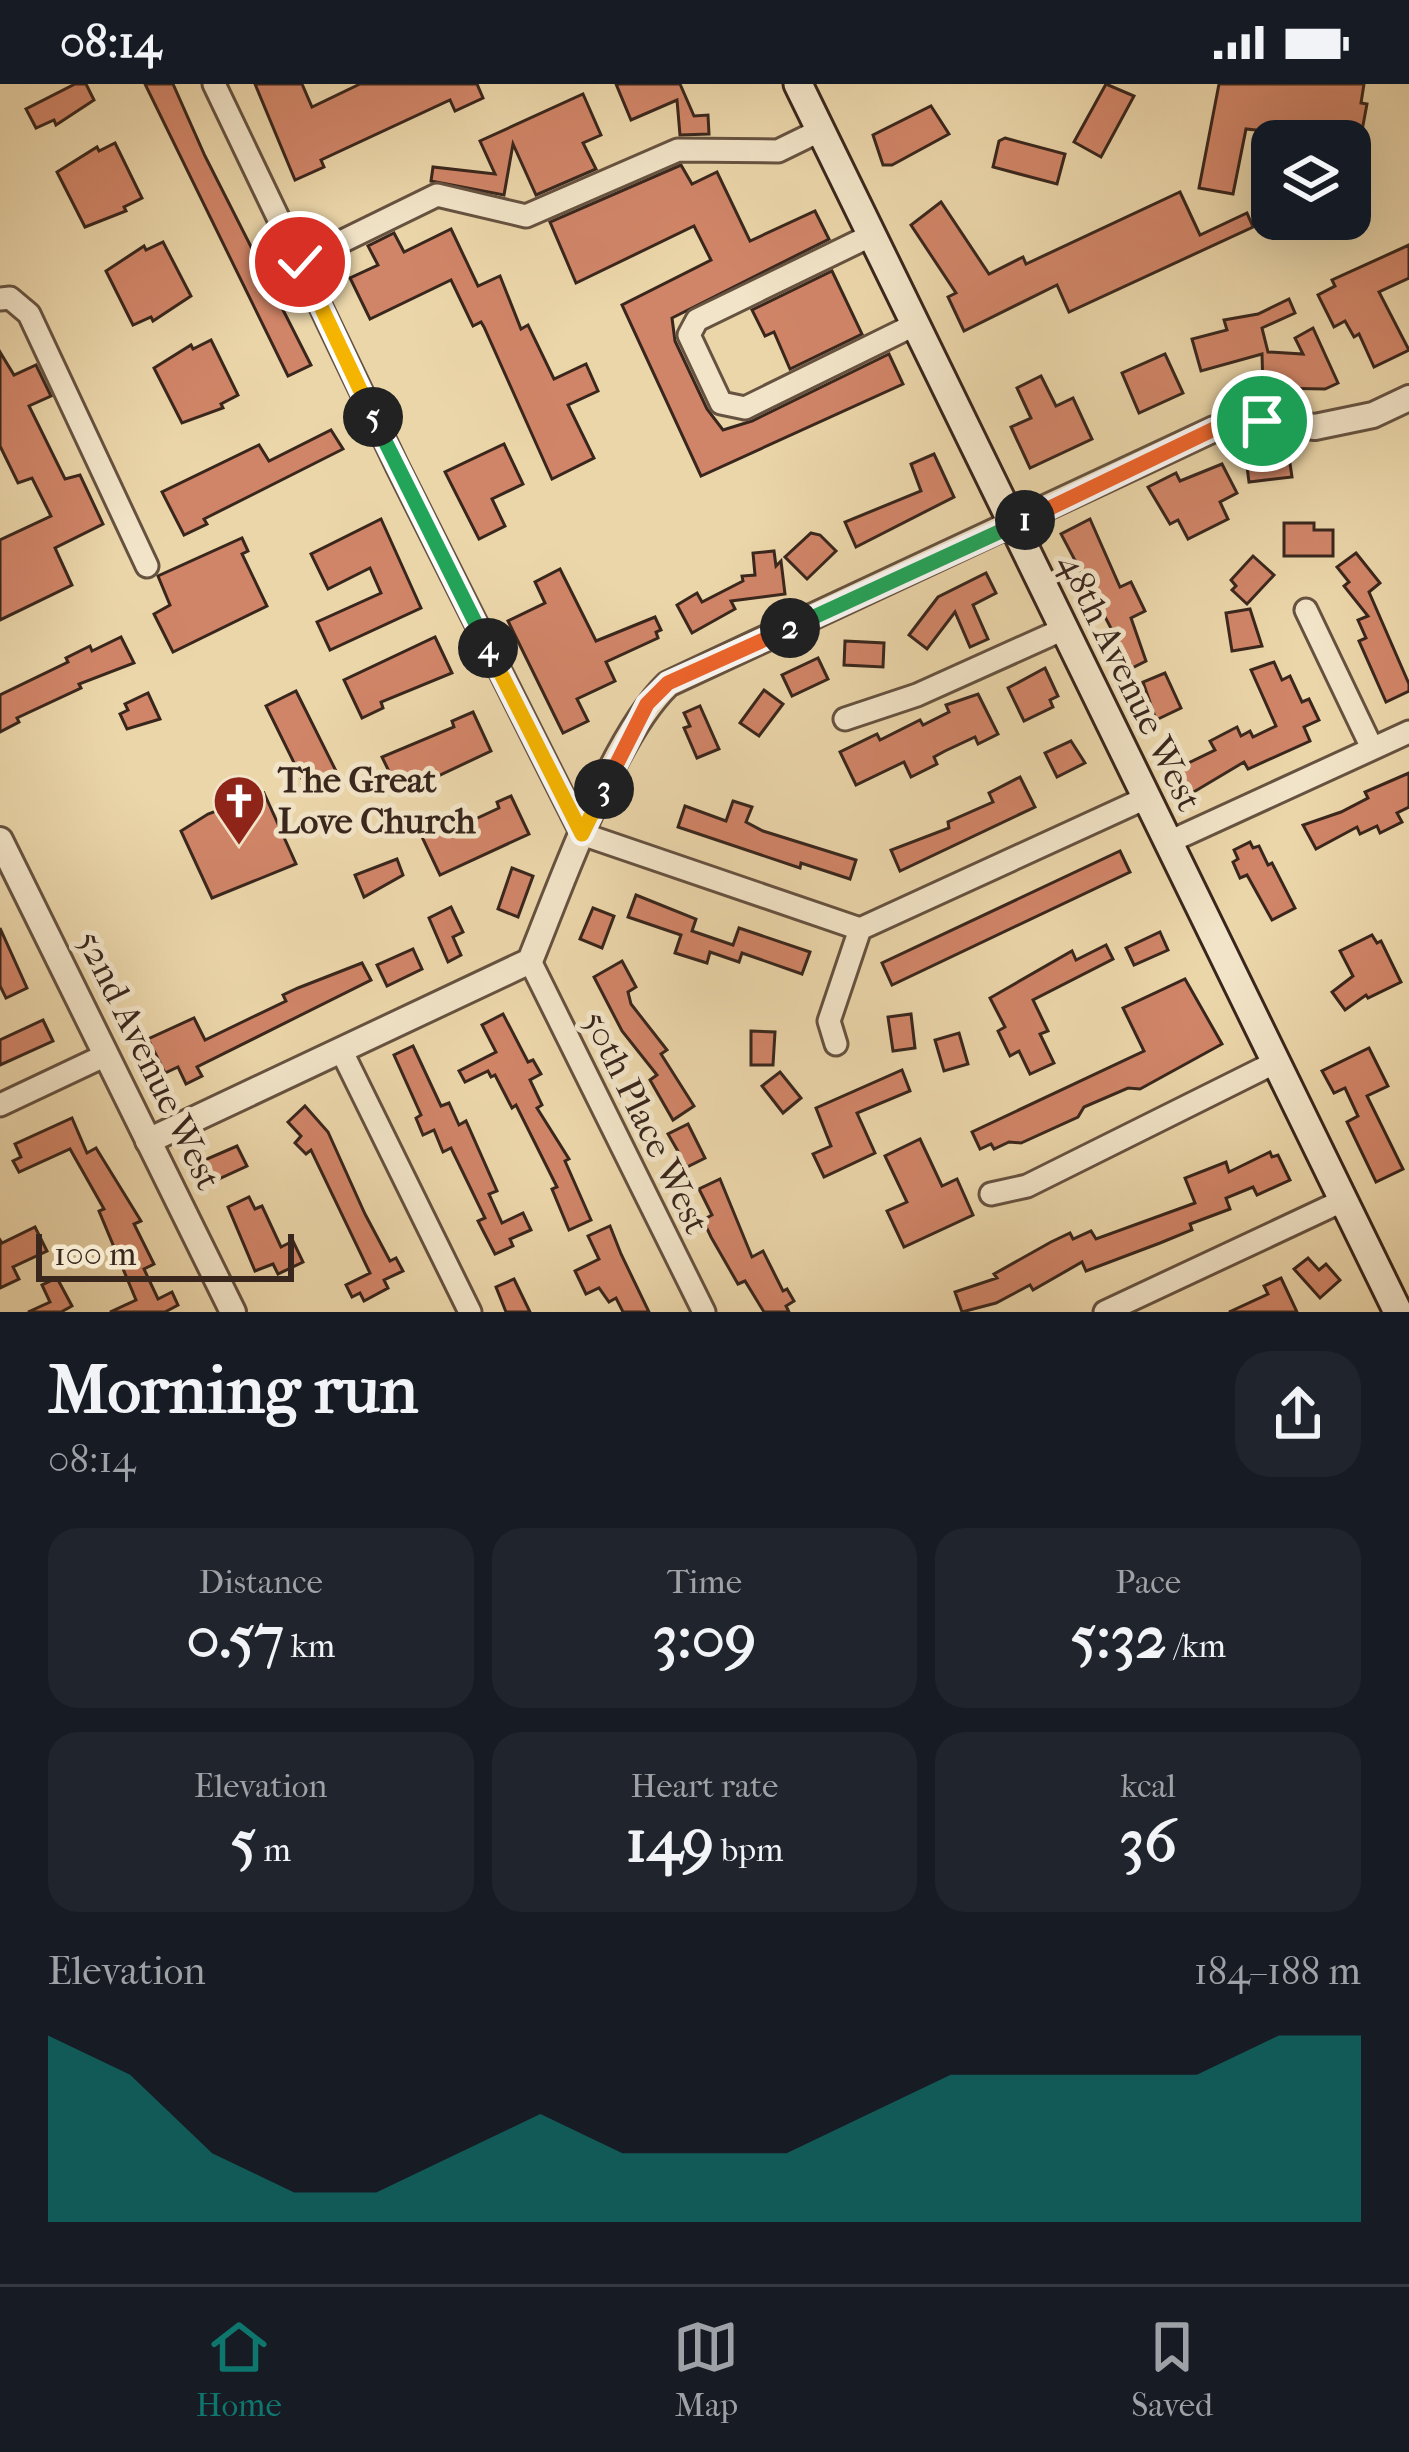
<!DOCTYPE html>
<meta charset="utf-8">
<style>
body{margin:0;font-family:"IM FELL French Canon",serif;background:#20242c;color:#f1f3f6;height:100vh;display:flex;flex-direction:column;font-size:45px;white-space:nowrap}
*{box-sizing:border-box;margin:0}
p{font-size:39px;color:#9ea1a6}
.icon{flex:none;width:66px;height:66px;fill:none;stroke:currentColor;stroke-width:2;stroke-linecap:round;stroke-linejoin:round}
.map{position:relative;height:1228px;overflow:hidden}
.sheet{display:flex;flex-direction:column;background:#171b24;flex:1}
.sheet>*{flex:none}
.fabs{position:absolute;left:1251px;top:36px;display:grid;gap:24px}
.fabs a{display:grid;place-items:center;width:120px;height:120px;border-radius:24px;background:#171b24;box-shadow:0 12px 48px #0002;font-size:60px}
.scale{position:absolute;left:36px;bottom:30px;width:258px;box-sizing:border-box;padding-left:12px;border:6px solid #39261c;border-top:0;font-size:33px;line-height:42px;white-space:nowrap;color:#39261c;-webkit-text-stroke:9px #f2e4c8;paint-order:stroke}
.pin{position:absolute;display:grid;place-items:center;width:102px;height:102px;color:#fff;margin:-51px;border:6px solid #fff;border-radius:50%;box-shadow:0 3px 12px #0007}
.km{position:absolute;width:60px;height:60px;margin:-30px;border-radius:50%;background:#222;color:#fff;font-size:33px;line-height:60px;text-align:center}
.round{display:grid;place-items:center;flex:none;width:126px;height:126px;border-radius:36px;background:#20242c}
.summary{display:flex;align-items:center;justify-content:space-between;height:204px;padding:0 48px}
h1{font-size:66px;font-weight:800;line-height:90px}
.metrics{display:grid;grid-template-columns:repeat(3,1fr);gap:18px;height:204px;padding:12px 48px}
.metrics div{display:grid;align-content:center;border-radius:30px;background:#20242c;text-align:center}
.metrics b{font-size:60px;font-weight:800}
.metrics small{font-size:33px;font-weight:400}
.metrics p{font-size:33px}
.chart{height:336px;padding:24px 48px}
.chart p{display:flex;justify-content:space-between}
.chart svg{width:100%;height:216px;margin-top:12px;fill:#0f766e;opacity:.7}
.status{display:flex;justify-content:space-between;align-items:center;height:84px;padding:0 60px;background:#171b24;direction:ltr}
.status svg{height:33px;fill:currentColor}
.tabs{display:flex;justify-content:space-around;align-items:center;height:168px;border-top:3px solid #363941;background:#171b24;font-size:33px;color:#9ea1a6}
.tabs a{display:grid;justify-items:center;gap:6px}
.tabs .selected{color:#0f766e}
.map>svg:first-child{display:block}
.building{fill:#d18568;stroke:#39261c;stroke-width:3}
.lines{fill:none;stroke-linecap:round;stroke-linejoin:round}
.minor-casing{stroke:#665240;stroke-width:27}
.tertiary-casing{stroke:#665240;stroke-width:30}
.secondary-casing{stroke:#39261c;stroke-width:33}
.minor{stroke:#f2e4c8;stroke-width:21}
.tertiary{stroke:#f2e4c8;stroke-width:24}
.secondary{stroke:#f2e4c8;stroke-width:27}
.split-1-casing{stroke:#fff;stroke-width:24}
.split-2-casing{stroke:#fff;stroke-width:24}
.split-3-casing{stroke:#fff;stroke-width:24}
.split-4-casing{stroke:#fff;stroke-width:24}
.split-5-casing{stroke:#fff;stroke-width:24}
.split-6-casing{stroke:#fff;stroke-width:24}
.split-1{stroke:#f0652b;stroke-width:15}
.split-2{stroke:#22a559;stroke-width:15}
.split-3{stroke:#f0652b;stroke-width:15}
.split-4{stroke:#f5b400;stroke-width:15}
.split-5{stroke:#22a559;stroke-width:15}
.split-6{stroke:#f5b400;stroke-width:15}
.labels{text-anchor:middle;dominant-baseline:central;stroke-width:10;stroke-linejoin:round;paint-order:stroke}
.street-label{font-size:36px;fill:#39261c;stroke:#f2e4c8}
.poi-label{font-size:36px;font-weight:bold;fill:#39261c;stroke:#f2e4c8;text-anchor:start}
</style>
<div class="status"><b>08:14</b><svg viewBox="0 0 49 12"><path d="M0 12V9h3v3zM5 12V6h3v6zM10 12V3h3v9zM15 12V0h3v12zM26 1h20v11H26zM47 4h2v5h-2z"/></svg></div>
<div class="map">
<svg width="1409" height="1228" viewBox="0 0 1409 1228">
<rect width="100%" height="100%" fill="#ebd6aa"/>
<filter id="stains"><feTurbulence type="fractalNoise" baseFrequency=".00167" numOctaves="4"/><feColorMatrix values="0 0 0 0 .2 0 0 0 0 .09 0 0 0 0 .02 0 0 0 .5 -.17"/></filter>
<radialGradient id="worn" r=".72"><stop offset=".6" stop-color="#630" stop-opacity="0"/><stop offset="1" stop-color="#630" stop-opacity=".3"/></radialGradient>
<g class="building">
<polygon points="75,0 86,0 94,16 56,41 54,36 36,44 26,25"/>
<polygon points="145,0 173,0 205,72 311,281 288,292"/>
<polygon points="255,0 302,0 312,23 360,0 477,0 483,14 455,27 450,16 321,76 324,83 295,96"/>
<polygon points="616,0 680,0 694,32 708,31 709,50 680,51 677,16 631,36"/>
<polygon points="1106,0 1134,12 1101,73 1074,58"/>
<polygon points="1219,0 1364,0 1361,19 1367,20 1360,57 1246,45 1233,110 1199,104"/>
<polygon points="583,10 601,51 583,59 596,85 536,111 513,60 504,111 431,97 433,83 495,90 480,57"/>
<polygon points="931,22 949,50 892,81 883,81 873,51"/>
<polygon points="1005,54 1065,70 1057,100 993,83 999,57"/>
<polygon points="115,59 142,114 124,123 126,127 85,143 57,88 97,63 99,67"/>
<polygon points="681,81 692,100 717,88 750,157 815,127 829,155 672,234 675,257 707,325 723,346 752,337 889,270 903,300 701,392 622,221 711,176 694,142 576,199 550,138"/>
<polygon points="1180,108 1200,151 1247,129 1253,143 1069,228 1057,201 964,247 948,213 956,209 911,141 941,118 989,190 1023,173 1026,180"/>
<polygon points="451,145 478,202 500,192 521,245 528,241 554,295 586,280 598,307 568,321 594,374 552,395 484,243 481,238 473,242 451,196 370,235 350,194 378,181 368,162 394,149 404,168"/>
<polygon points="163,158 191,212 153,237 151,233 133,241 106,187 144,162 146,166"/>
<polygon points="1409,161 1409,194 1379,208 1409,266 1374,283 1359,250 1354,253 1345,237 1334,243 1318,211 1335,202 1332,196"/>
<polygon points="832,187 862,250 790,285 774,248 765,252 752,226"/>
<polygon points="1289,215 1295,229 1262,244 1268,268 1303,270 1295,254 1313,244 1338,299 1325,305 1263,304 1262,270 1201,287 1192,255 1227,246 1224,236 1258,230"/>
<polygon points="211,256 238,311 221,320 223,324 182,339 154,284 191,261 193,265"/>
<polygon points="0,268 14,291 36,281 51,312 29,322 65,395 80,391 103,440 55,464 72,501 0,536 0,456 51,432 32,394 18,399 0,362"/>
<polygon points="1165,270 1183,309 1139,329 1122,289"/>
<polygon points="1041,292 1056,322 1073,314 1092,355 1030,384 1011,343 1031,334 1017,304"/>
<polygon points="331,346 343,365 204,435 207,440 184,451 162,408 259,361 269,377"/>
<polygon points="504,360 523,400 492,415 505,442 479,455 445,388"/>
<polygon points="934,370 954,413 856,463 845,438 921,407 911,380"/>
<polygon points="1281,371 1289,373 1292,393 1249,398 1246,375"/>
<polygon points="1222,380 1237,409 1220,418 1228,435 1188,455 1178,436 1170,440 1148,403 1176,389 1180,397"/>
<polygon points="381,435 421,524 330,566 317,538 381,509 370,484 328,505 311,470"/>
<polygon points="1090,435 1120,503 1131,498 1145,527 1131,534 1146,577 1118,591 1111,568 1121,563 1061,450"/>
<polygon points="1284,439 1314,439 1314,446 1333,446 1333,472 1284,472"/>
<polygon points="811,449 820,451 836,467 807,495 785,473"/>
<polygon points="242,454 248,467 242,470 267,522 173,568 154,530 170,521 158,492"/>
<polygon points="774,467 776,482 781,477 785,510 731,517 735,525 692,549 677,521 697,509 702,518 743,497 742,492 755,491 753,469"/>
<polygon points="1356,469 1380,499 1369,508 1409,600 1409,607 1386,618 1359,557 1366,554 1358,536 1368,532 1344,502 1349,498 1337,483"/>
<polygon points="1253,472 1274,491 1247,520 1232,506 1236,502 1231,496"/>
<polygon points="560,485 596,557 655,533 661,546 656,548 658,554 606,578 615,597 577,615 588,637 563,649 508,537 545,519 535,498"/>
<polygon points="986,489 996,509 973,521 988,555 970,563 955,528 927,565 909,551 938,513"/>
<polygon points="1250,525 1262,562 1232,567 1226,529"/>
<polygon points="121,553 134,579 79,600 81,604 17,634 19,638 0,648 0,611 68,578 66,574 90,562 92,567"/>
<polygon points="435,553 452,589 381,618 383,624 362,634 344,596"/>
<polygon points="845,557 884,559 883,583 844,581"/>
<polygon points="818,574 828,595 792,612 782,591"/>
<polygon points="1274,578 1282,596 1290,592 1302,618 1309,615 1319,636 1304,643 1310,657 1248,685 1244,678 1187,712 1174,686 1215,666 1210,657 1237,643 1241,652 1250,647 1253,653 1276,642 1251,586"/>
<polygon points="1045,584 1058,612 1050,616 1053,623 1024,637 1008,604"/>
<polygon points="1165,589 1181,624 1156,636 1143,598"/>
<polygon points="764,606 783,620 759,652 740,639"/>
<polygon points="296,607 339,693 309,709 266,622"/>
<polygon points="148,609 160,635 127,645 120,630 128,626 125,620"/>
<polygon points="978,610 998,650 978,660 975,653 945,667 934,673 937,680 911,693 904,678 856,701 840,668 877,650 880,656 920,636 923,641 949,628 946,621"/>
<polygon points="700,622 719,665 697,674 684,644 690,642 684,629"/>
<polygon points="473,628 491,667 400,710 382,673 454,643 452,637"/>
<polygon points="1071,657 1085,679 1057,693 1045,669"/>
<polygon points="1409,689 1409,723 1397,729 1402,738 1380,749 1377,742 1360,750 1357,743 1316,765 1303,741 1341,728 1368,714 1365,708"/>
<polygon points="1020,693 1035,723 900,787 891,766 949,744 948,738 993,718 989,709"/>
<polygon points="264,709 296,780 212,814 181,747 208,730"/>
<polygon points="511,712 529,750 440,791 422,753 440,744 443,750 499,724 497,718"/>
<polygon points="733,717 752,723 746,738 763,747 856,776 850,795 801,779 800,784 678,743 685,722 726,737"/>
<polygon points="1250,758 1253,764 1259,762 1268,781 1272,779 1295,824 1272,836 1247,791 1240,794 1233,778 1238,775 1234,766"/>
<polygon points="1120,767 1130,788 892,901 882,879"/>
<polygon points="397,775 403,791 364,813 355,791"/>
<polygon points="512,784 533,792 518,833 498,825"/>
<polygon points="636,811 696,835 692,847 733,861 739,844 810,868 802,890 742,869 739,878 710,868 707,879 675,869 681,851 628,833"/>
<polygon points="451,823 463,848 453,853 461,871 448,878 429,834"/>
<polygon points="593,824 614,832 602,864 580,855"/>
<polygon points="0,844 27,904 6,914 0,902"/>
<polygon points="1160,848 1168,866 1134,881 1126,864"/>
<polygon points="1372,851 1377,859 1381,857 1401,898 1368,914 1366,911 1345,926 1332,908 1353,892 1340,867"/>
<polygon points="1106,861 1113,875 1033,916 1048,947 1040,950 1054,979 1030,990 1019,967 1010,972 998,947 1005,943 990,914 1072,867 1076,876"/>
<polygon points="413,865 422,885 387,902 377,881"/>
<polygon points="622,877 636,903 628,908 631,920 667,966 661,970 694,1022 673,1036 650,996 657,991 622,947 594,893"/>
<polygon points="362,879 371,896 197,983 202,992 186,1000 178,983 165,989 148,955 194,934 205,956 286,917 283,911 298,904"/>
<polygon points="1185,895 1222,960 1140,1005 1128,1004 1084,1023 1078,1033 1021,1059 1009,1058 994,1065 991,1060 980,1065 972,1048 1144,967 1123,924"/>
<polygon points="503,930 528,978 533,976 541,990 530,996 542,1021 537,1024 569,1075 565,1077 591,1136 569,1146 552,1105 557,1103 516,1021 512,1024 495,991 491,993 488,987 465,998 459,987 496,968 482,941"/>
<polygon points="911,930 915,964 893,967 888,933"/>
<polygon points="43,936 53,957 0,981 0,956"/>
<polygon points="751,947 775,948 773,981 751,981"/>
<polygon points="959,949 968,980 944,987 935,956"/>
<polygon points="413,962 441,1022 449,1019 459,1041 466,1037 497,1107 489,1110 502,1139 523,1129 531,1146 510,1155 513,1162 495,1170 478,1137 485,1134 451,1064 443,1068 434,1046 423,1051 416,1034 421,1031 394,971"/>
<polygon points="1369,964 1388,1002 1367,1012 1403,1085 1376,1098 1347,1038 1358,1032 1345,1004 1334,1009 1322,987"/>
<polygon points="902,986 910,1007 857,1029 875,1069 824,1093 813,1070 831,1062 816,1024"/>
<polygon points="780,988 801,1014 783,1029 762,1002"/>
<polygon points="305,1022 328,1048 365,1130 390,1177 396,1174 403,1187 384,1196 388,1204 364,1217 360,1209 352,1213 346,1201 370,1189 311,1066 306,1070 295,1059 301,1052 288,1038"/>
<polygon points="72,1034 87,1069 96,1064 141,1137 134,1140 154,1180 144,1185 158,1215 172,1208 178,1221 165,1228 110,1228 136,1216 99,1127 104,1125 70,1065 19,1088 13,1077 21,1073 15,1060"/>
<polygon points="688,1040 705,1074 687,1083 668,1050"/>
<polygon points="920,1055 942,1102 957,1095 973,1131 904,1163 887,1127 907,1118 885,1072"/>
<polygon points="237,1062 247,1082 210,1099 200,1078"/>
<polygon points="1270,1068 1272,1073 1278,1071 1290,1096 1257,1111 1253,1103 1226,1114 1230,1125 1190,1140 1192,1146 1160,1159 1086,1187 1082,1178 1033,1206 1030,1201 996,1219 962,1228 955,1208 997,1194 994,1190 1051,1158 1070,1149 1073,1155 1091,1147 1096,1155 1195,1119 1185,1094 1226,1078 1229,1088"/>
<polygon points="720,1095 752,1173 763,1167 783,1207 787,1205 794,1217 786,1222 789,1228 764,1228 745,1197 738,1200 711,1153 703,1136 712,1131 699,1105"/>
<polygon points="249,1113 255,1125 262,1122 281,1163 293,1157 303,1178 278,1190 273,1180 255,1187 228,1123"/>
<polygon points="610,1142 621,1170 649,1228 623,1228 616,1214 609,1218 599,1204 586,1210 575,1187 599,1175 588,1152"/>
<polygon points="35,1143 47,1167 13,1183 19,1195 0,1204 0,1156 2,1159"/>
<polygon points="1308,1174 1319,1186 1326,1180 1340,1196 1320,1214 1294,1185"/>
<polygon points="57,1194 72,1222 61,1228 28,1228 50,1218 42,1201"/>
<polygon points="1281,1194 1297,1228 1229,1228 1268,1210 1264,1202"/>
<polygon points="514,1195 530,1228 506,1228 496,1203"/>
</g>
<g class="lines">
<g class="minor-casing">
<g id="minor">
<polyline points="214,0 398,384 582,750 860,845"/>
<polyline points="872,151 697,236 689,251 721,319 745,324 916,240"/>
<polyline points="300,178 437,111 526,132 678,66 778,67 821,46"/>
<polyline points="0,215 10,214 29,230 147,482"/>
<polyline points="1306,526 1372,664"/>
<polyline points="845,635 917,611 1066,544"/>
<polyline points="1169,758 1409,648"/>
<polyline points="530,877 704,1228"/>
<polyline points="836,960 829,937 860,845 1148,713"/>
<polyline points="341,966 470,1228"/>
<polyline points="0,1021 106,971"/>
<polyline points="991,1110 1027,1102 1274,979"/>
<polyline points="1105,1228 1342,1117"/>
</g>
</g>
<g class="tertiary-casing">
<g id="tertiary">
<polyline points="0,756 233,1228"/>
<path d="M148,1057L530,877C561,801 612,654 668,600L1214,345L1262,337L1315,343L1373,331L1409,314"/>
</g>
</g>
<g class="secondary-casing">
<polyline id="secondary" points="798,0 1398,1228"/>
</g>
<use href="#minor" class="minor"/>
<use href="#tertiary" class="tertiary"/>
<use href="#secondary" class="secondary"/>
</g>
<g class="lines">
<g class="split-1-casing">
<polyline id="split-1" points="1025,436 1214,345 1262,337"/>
</g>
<g class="split-2-casing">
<polyline id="split-2" points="790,544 1025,436"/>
</g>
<g class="split-3-casing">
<polyline id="split-3" points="604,705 647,620 668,599 790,544"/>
</g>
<g class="split-4-casing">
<polyline id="split-4" points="488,564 582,750 604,705"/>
</g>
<g class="split-5-casing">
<polyline id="split-5" points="373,333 488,564"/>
</g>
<g class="split-6-casing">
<polyline id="split-6" points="300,178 373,333"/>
</g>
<use href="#split-1" class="split-1"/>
<use href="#split-2" class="split-2"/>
<use href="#split-3" class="split-3"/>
<use href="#split-4" class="split-4"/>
<use href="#split-5" class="split-5"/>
<use href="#split-6" class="split-6"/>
</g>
<defs>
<g id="church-pin" transform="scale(2.7)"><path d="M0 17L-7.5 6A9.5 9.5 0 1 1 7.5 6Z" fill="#8f2418" stroke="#f2e4c8"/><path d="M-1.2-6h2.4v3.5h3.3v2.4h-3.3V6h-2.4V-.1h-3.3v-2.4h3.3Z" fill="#fff"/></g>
</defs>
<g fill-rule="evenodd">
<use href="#church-pin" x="239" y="717"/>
</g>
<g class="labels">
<g class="street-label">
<text transform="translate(1130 598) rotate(64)">48th Avenue West</text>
<text transform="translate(149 976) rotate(64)">52nd Avenue West</text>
<text transform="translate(646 1038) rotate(64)">50th Place West</text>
</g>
<g class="poi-label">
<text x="278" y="696">The Great<tspan x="278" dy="41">Love Church</tspan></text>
</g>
</g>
<rect width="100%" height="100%" filter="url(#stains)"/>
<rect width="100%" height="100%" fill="url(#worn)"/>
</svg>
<div class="fabs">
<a><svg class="icon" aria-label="layers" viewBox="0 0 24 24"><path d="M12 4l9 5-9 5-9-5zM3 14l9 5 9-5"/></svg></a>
</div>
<div class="scale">100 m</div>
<div class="pin" style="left:1262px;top:337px;background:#1e9e55"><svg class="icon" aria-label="arrive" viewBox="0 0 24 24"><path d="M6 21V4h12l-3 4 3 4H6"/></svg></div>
<div class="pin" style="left:300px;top:178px;background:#d93025"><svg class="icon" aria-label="check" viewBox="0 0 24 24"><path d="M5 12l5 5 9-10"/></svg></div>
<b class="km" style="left:1025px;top:436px">1</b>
<b class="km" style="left:790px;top:544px">2</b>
<b class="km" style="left:604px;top:705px">3</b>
<b class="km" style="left:488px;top:564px">4</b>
<b class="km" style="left:373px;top:333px">5</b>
</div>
<section class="sheet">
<div class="summary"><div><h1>Morning run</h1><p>08:14</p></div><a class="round"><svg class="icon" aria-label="share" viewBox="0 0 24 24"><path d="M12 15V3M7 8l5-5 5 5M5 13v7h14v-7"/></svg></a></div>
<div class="metrics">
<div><p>Distance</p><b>0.57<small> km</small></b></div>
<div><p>Time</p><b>3:09</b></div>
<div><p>Pace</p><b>5:32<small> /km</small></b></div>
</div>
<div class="metrics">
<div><p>Elevation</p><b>5<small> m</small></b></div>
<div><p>Heart rate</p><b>149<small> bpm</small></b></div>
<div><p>kcal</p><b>36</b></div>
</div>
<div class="chart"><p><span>Elevation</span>184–188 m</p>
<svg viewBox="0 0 160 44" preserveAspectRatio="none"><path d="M0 44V6L10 14L20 30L30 38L40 38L50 30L60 22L70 30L80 30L90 30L100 22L110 14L120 14L130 14L140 14L150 6L160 6V44z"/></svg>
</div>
</section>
<nav class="tabs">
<a class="selected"><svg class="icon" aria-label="home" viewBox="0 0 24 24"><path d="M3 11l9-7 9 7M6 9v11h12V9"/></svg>Home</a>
<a><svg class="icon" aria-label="map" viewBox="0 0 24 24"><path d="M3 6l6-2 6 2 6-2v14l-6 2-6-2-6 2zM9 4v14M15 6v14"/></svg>Map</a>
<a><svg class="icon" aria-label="saved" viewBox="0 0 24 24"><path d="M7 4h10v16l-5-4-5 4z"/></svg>Saved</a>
</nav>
